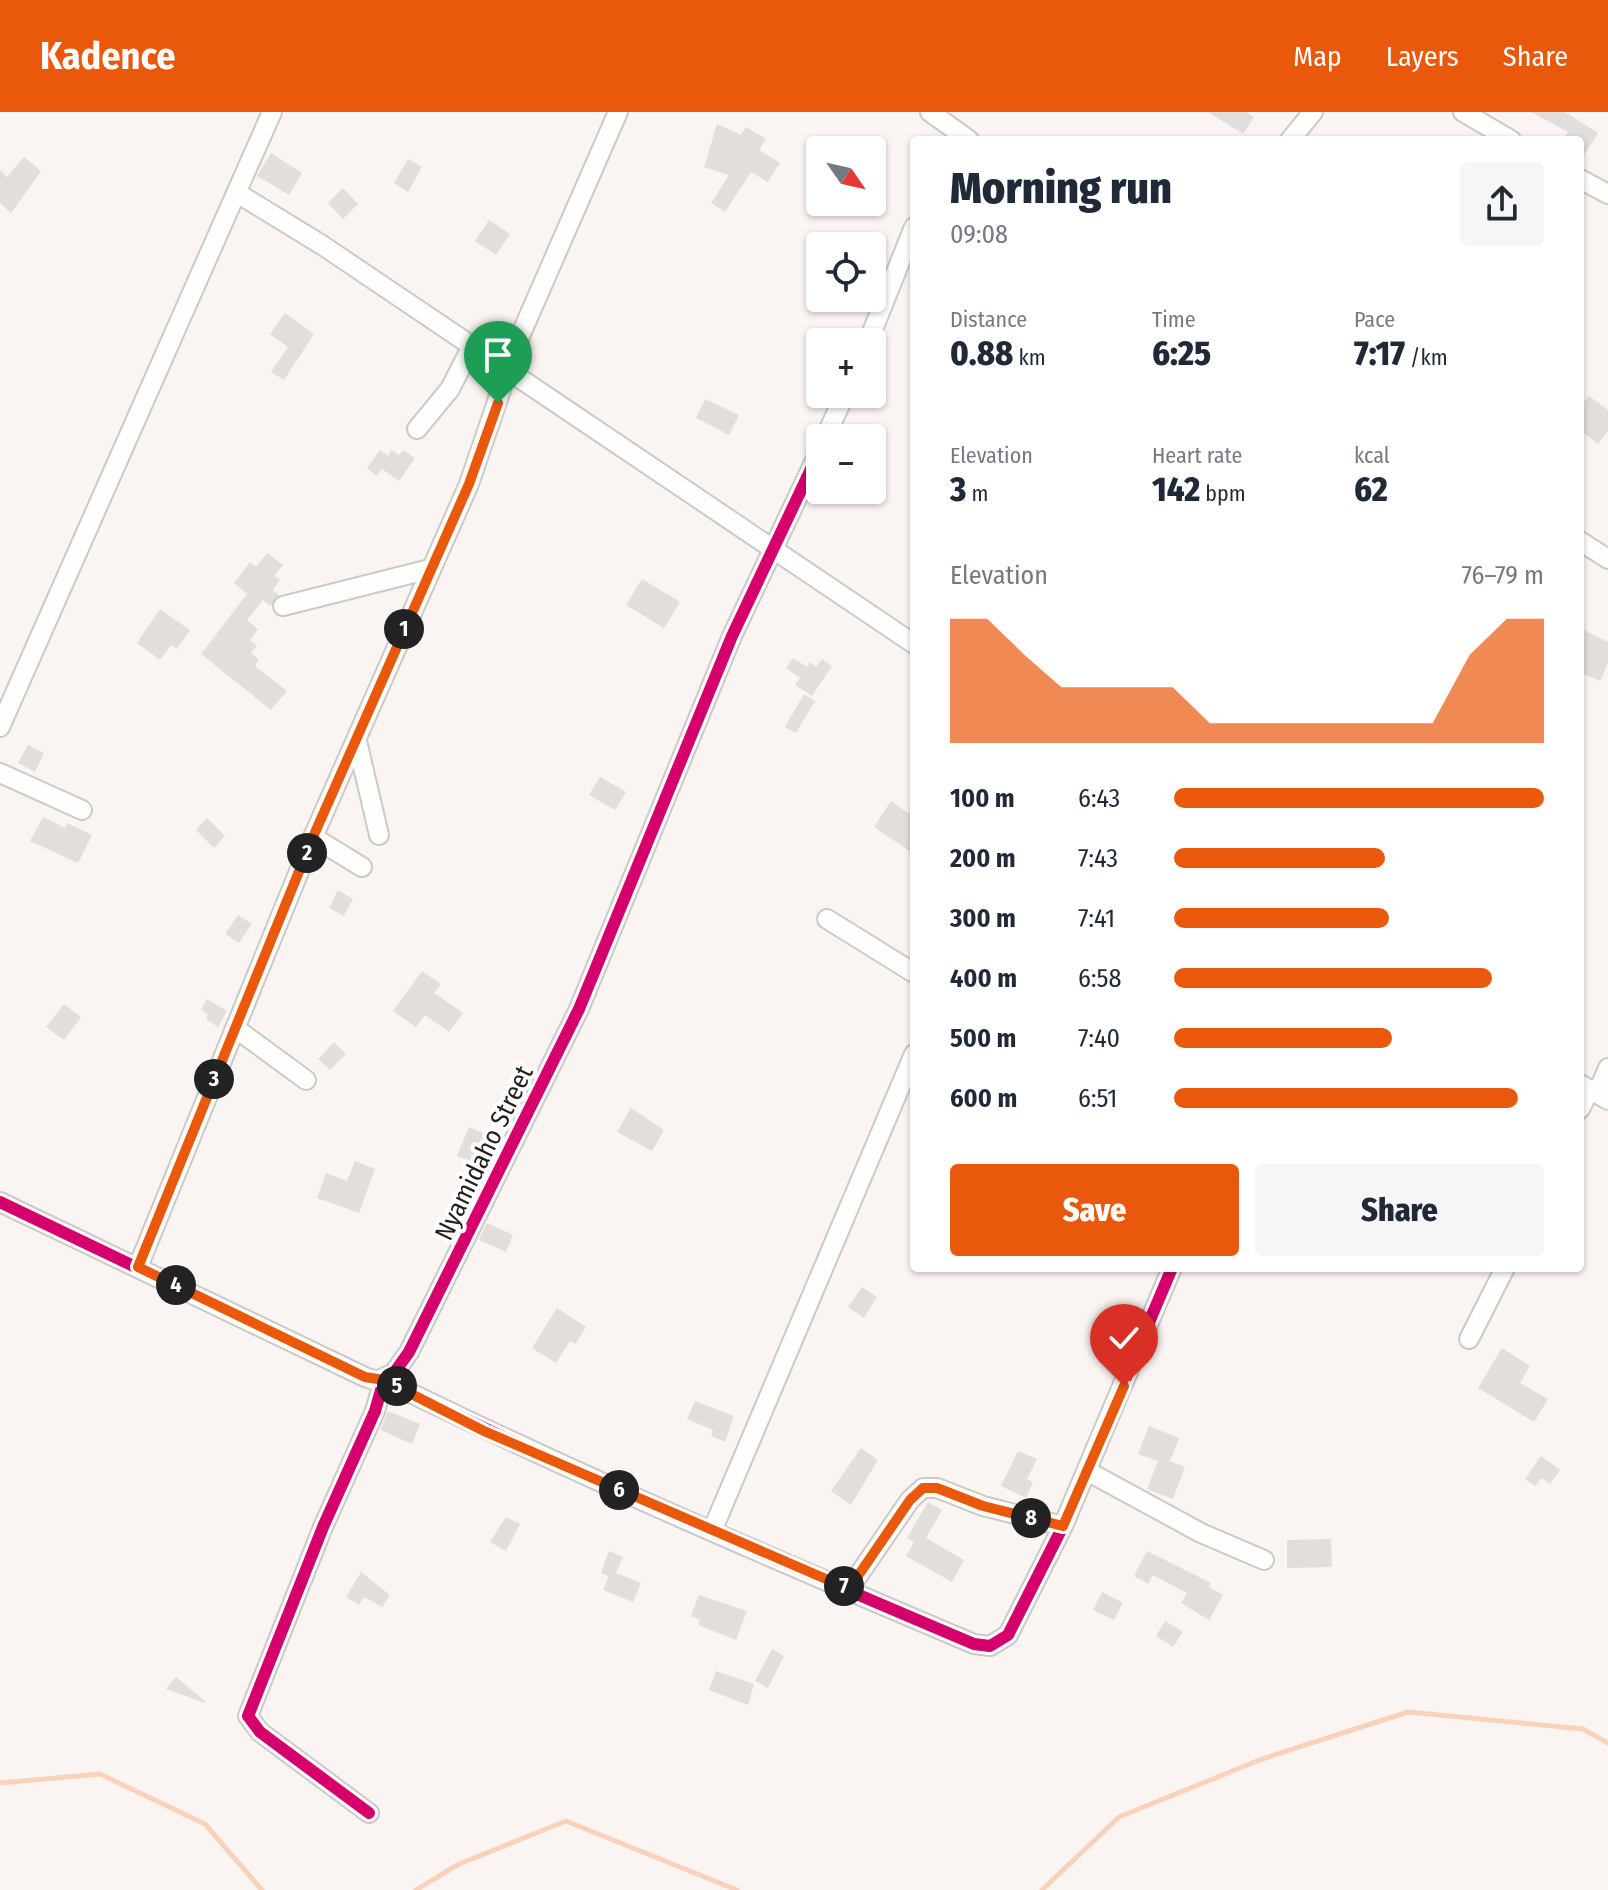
<!DOCTYPE html>
<meta charset="utf-8">
<style>
body{margin:0;font-family:"Fira Sans Condensed",sans-serif;background:#f6f6f7;color:#1f2937;height:100vh;display:flex;flex-direction:column;font-size:30px;white-space:nowrap}
*{box-sizing:border-box;margin:0}
p{font-size:26px;color:#747a83}
.icon{flex:none;width:44px;height:44px;fill:none;stroke:currentColor;stroke-width:2;stroke-linecap:round;stroke-linejoin:round}
.map{position:relative;flex:1;overflow:hidden}
.side{position:absolute;left:910px;top:24px;width:674px;height:1136px;display:flex;flex-direction:column;background:#fff;border-radius:8px;box-shadow:0 2px 6px #0004}
.side>*{flex:none}
.needle{width:52px;rotate:124deg}
.controls{position:absolute;left:806px;top:24px;display:grid;gap:16px}
.controls a{display:grid;place-items:center;width:80px;height:80px;border-radius:8px;background:#fff;box-shadow:0 2px 6px #0004;font-size:40px}
.pin{position:absolute;display:grid;place-items:center;width:68px;height:68px;color:#fff;margin:-82px -34px;border-radius:50% 50% 50% 0;rotate:-45deg;box-shadow:0 0 8px #0007}
.pin .icon{rotate:45deg}
.km{position:absolute;width:40px;height:40px;margin:-20px;border-radius:50%;background:#222;color:#fff;font-size:22px;line-height:40px;text-align:center}
.round{display:grid;place-items:center;flex:none;width:84px;height:84px;border-radius:8px;background:#f6f6f7}
.head{display:flex;align-items:center;justify-content:space-between;height:136px;padding:0 40px}
h1{font-size:44px;font-weight:800;line-height:60px}
.metrics{display:grid;grid-template-columns:repeat(3,1fr);gap:12px;height:136px;padding:8px 40px}
.metrics div{display:grid;align-content:center}
.metrics b{font-size:34px;font-weight:800}
.metrics small{font-size:22px;font-weight:400}
.metrics p{font-size:22px}
.chart{height:224px;padding:16px 40px}
.chart p{display:flex;justify-content:space-between}
.chart svg{width:100%;height:144px;margin-top:8px;fill:#ea580c;opacity:.7}
.primary-button{display:flex;gap:16px;margin-top:auto;padding:16px 40px}
.primary-button a{flex:1;height:92px;border-radius:8px;background:#ea580c;color:#fff;font-size:32px;font-weight:800;line-height:92px;text-align:center}
.primary-button a+a{background:#f6f6f7;color:#1f2937}
ul{padding:0 40px;list-style:none;font-size:26px}
li{display:grid;grid-template-columns:128px 96px 1fr;align-items:center;height:60px}
li i{height:20px;border-radius:10px;background:#ea580c}
header{display:flex;align-items:center;gap:48px;box-sizing:border-box;height:112px;padding:0 40px;background:#ea580c;color:#fff}
header strong{font-size:38px}
nav{display:flex;gap:44px;margin-inline-start:auto;font-size:28px}
.map>svg:first-child{display:block}
.lines{fill:none;stroke-linecap:round;stroke-linejoin:round}
.stream{stroke:#f9d2bc;stroke-width:5}
.building{fill:#e2dedb}
.minor-casing{stroke:#cdc9c7;stroke-width:22}
.minor{stroke:#fefefd;stroke-width:18}
.cycleway-casing{stroke:#fff;stroke-width:17}
.cycleway{stroke:#d6006c;stroke-width:12}
.route-casing{stroke:#fff;stroke-width:16}
.route{stroke:#ea580c;stroke-width:10}
.labels{text-anchor:middle;dominant-baseline:central;stroke-width:8;stroke-linejoin:round;paint-order:stroke}
.street-label{font-size:26px;fill:#25201e;stroke:#fff}
</style>
<header>
<strong>Kadence</strong>
<nav><a>Map</a><a>Layers</a><a>Share</a></nav>
</header>
<div class="map">
<svg width="1608" height="1778" viewBox="0 0 1608 1778">
<rect width="100%" height="100%" fill="#faf5f2"/>
<g class="lines">
<g class="stream">
<polyline points="0,1671 100,1662 205,1712 262,1778"/>
<polyline points="416,1778 459,1752 566,1709 737,1778"/>
<polyline points="1042,1778 1119,1705 1262,1647 1408,1600 1583,1617 1608,1631"/>
</g>
</g>
<g class="building">
<polygon points="1208,0 1246,0 1254,5 1243,22"/>
<polygon points="1531,0 1565,0 1598,21 1580,49 1580,28 1563,28 1568,20"/>
<polygon points="717,12 741,23 746,15 766,27 759,38 780,51 768,70 751,60 725,100 711,91 729,63 704,55"/>
<polygon points="271,41 302,61 289,83 257,64"/>
<polygon points="24,45 41,59 11,101 0,91 0,58 7,65"/>
<polygon points="408,47 422,55 408,80 394,71"/>
<polygon points="343,76 358,92 343,107 328,91"/>
<polygon points="489,108 510,122 496,143 475,129"/>
<polygon points="285,201 314,222 284,268 271,260 288,235 270,222"/>
<polygon points="1589,284 1608,298 1608,319 1598,332 1580,318 1580,295"/>
<polygon points="705,287 739,303 729,323 696,306"/>
<polygon points="380,338 388,344 392,338 399,343 403,338 415,346 399,369 382,357 377,364 367,356"/>
<polygon points="267,441 283,453 274,464 280,468 273,478 279,483 270,494 263,488 247,508 258,517 250,528 257,534 251,541 259,548 255,554 287,579 271,598 201,542 247,482 234,471 250,450 256,455"/>
<polygon points="642,467 680,490 664,516 626,493"/>
<polygon points="160,497 190,518 177,537 171,533 160,548 137,531"/>
<polygon points="1584,518 1608,530 1608,551 1600,569 1580,560 1584,534 1580,527"/>
<polygon points="793,546 807,555 810,550 816,555 822,547 832,554 812,584 795,573 800,566 786,556"/>
<polygon points="804,582 815,589 796,621 785,615"/>
<polygon points="28,633 44,641 35,660 18,651"/>
<polygon points="600,665 626,680 615,698 589,683"/>
<polygon points="891,689 914,705 914,742 874,715"/>
<polygon points="43,705 65,716 67,711 92,723 78,751 30,729"/>
<polygon points="207,706 225,724 214,736 196,718"/>
<polygon points="338,778 353,787 344,804 329,796"/>
<polygon points="238,803 252,812 239,831 225,822"/>
<polygon points="422,859 441,872 434,881 463,901 449,920 425,903 416,915 393,899"/>
<polygon points="207,887 227,899 218,915 206,907 208,903 201,898"/>
<polygon points="64,892 81,905 64,928 46,915"/>
<polygon points="334,930 346,942 330,958 318,947"/>
<polygon points="631,996 664,1018 652,1039 617,1020"/>
<polygon points="469,1015 492,1025 480,1053 457,1044"/>
<polygon points="355,1049 375,1057 359,1101 317,1086 326,1061 347,1069"/>
<polygon points="487,1111 513,1123 506,1140 479,1128"/>
<polygon points="862,1175 877,1185 864,1206 848,1195"/>
<polygon points="557,1196 586,1215 575,1232 570,1229 556,1251 532,1236"/>
<polygon points="1502,1236 1530,1254 1520,1271 1548,1287 1534,1310 1478,1276"/>
<polygon points="695,1289 734,1304 725,1330 711,1324 713,1318 687,1307"/>
<polygon points="388,1299 420,1312 412,1332 380,1318"/>
<polygon points="1149,1314 1179,1326 1170,1349 1185,1355 1173,1387 1147,1377 1158,1349 1138,1342"/>
<polygon points="861,1336 878,1348 851,1393 831,1379"/>
<polygon points="1018,1339 1037,1347 1027,1367 1033,1370 1026,1386 1001,1374"/>
<polygon points="1541,1344 1560,1358 1550,1372 1541,1366 1535,1374 1525,1367"/>
<polygon points="928,1390 942,1398 926,1426 964,1448 952,1470 906,1444 914,1430 907,1426"/>
<polygon points="506,1405 520,1412 506,1439 490,1430"/>
<polygon points="1331,1427 1332,1455 1287,1456 1287,1428"/>
<polygon points="609,1439 623,1445 616,1461 641,1471 633,1490 603,1478 609,1464 601,1461"/>
<polygon points="1147,1439 1211,1471 1209,1475 1223,1483 1209,1508 1181,1491 1187,1481 1153,1463 1148,1472 1134,1464"/>
<polygon points="361,1460 390,1483 382,1495 364,1485 359,1493 346,1485"/>
<polygon points="1102,1480 1123,1491 1114,1508 1093,1498"/>
<polygon points="699,1483 747,1499 736,1528 698,1513 700,1508 691,1504"/>
<polygon points="1165,1509 1183,1520 1173,1535 1156,1524"/>
<polygon points="772,1537 784,1544 768,1576 755,1569"/>
<polygon points="716,1559 754,1572 748,1593 709,1578"/>
<polygon points="176,1565 206,1590 205,1591 166,1577"/>
</g>
<g class="lines">
<g class="minor-casing">
<g id="minor">
<polyline points="930,0 969,28"/>
<polyline points="1463,0 1511,28"/>
<polyline points="1290,28 1313,0"/>
<polyline points="1580,67 1608,82"/>
<polyline points="237,81 322,133 914,532"/>
<polyline points="868,230 914,115"/>
<polyline points="417,317 450,277 471,236"/>
<polyline points="825,326 845,282"/>
<polyline points="1580,429 1608,447"/>
<polyline points="283,494 430,457"/>
<polyline points="0,615 272,0"/>
<polyline points="357,629 379,723"/>
<polyline points="0,661 82,698"/>
<polyline points="313,725 362,755"/>
<polyline points="827,807 914,861"/>
<polyline points="235,916 306,968"/>
<polyline points="1580,972 1608,988"/>
<polyline points="1597,982 1608,956"/>
<polyline points="1580,997 1590,977"/>
<polyline points="0,1090 365,1265 377,1269 394,1261 409,1240 579,897 732,524 820,338"/>
<polyline points="138,1155 313,725 469,372 517,231 618,0"/>
<polyline points="1469,1227 1505,1156"/>
<polyline points="1087,1359 1201,1421 1264,1448"/>
<polyline points="712,1419 914,942"/>
<polyline points="849,1477 910,1388 923,1376 937,1376 983,1394 1063,1414"/>
<path d="M369,1701L260,1620L248,1604L323,1415L375,1299L384,1268C577,1363 776,1448 974,1532L990,1534L1008,1523L1063,1414L1172,1156"/>
</g>
</g>
<use href="#minor" class="minor"/>
<g class="cycleway-casing">
<g id="cycleway">
<polyline points="0,1090 365,1265 377,1269 394,1261 409,1240 579,897 732,524 820,338"/>
<path d="M369,1701L260,1620L248,1604L323,1415L375,1299L384,1268C577,1363 776,1448 974,1532L990,1534L1008,1523L1063,1414L1172,1156"/>
</g>
</g>
<use href="#cycleway" class="cycleway"/>
</g>
<g class="lines">
<g class="route-casing">
<polyline id="route" points="498,291 469,372 313,725 138,1155 365,1265 384,1268 484,1319 849,1477 910,1388 923,1376 937,1376 983,1394 1063,1414 1124,1274"/>
</g>
<use href="#route" class="route"/>
</g>
<g class="labels">
<g class="street-label">
<text transform="translate(484 1041) rotate(-64)">Nyamidaho Street</text>
</g>
</g>
</svg>
<div class="controls">
<a><svg class="needle" viewBox="-14 -14 28 28"><path d="M0-13l5 13h-10z" fill="#e53935"/><path d="M0 13l5-13h-10z" fill="#747a83"/></svg></a>
<a><svg class="icon" aria-label="locate" viewBox="0 0 24 24"><circle cx="12" cy="12" r="6"/><path d="M12 2v4M12 18v4M2 12h4M18 12h4"/></svg></a>
<a>+</a>
<a>−</a>
</div>
<div class="pin" style="left:498px;top:291px;background:#1e9e55"><svg class="icon" aria-label="arrive" viewBox="0 0 24 24"><path d="M6 21V4h12l-3 4 3 4H6"/></svg></div>
<div class="pin" style="left:1124px;top:1274px;background:#d93025"><svg class="icon" aria-label="check" viewBox="0 0 24 24"><path d="M5 12l5 5 9-10"/></svg></div>
<b class="km" style="left:404px;top:517px">1</b>
<b class="km" style="left:307px;top:741px">2</b>
<b class="km" style="left:214px;top:967px">3</b>
<b class="km" style="left:176px;top:1173px">4</b>
<b class="km" style="left:397px;top:1274px">5</b>
<b class="km" style="left:619px;top:1378px">6</b>
<b class="km" style="left:844px;top:1474px">7</b>
<b class="km" style="left:1031px;top:1406px">8</b>
<section class="side">
<div class="head"><div><h1>Morning run</h1><p>09:08</p></div><a class="round"><svg class="icon" aria-label="share" viewBox="0 0 24 24"><path d="M12 15V3M7 8l5-5 5 5M5 13v7h14v-7"/></svg></a></div>
<div class="metrics">
<div><p>Distance</p><b>0.88<small> km</small></b></div>
<div><p>Time</p><b>6:25</b></div>
<div><p>Pace</p><b>7:17<small> /km</small></b></div>
</div>
<div class="metrics">
<div><p>Elevation</p><b>3<small> m</small></b></div>
<div><p>Heart rate</p><b>142<small> bpm</small></b></div>
<div><p>kcal</p><b>62</b></div>
</div>
<div class="chart"><p><span>Elevation</span>76–79 m</p>
<svg viewBox="0 0 160 44" preserveAspectRatio="none"><path d="M0 44V6L10 6L20 17L30 27L40 27L50 27L60 27L70 38L80 38L90 38L100 38L110 38L120 38L130 38L140 17L150 6L160 6V44z"/></svg>
</div>
<ul>
<li><b>100 m</b>6:43<i style="width:100%"></i></li>
<li><b>200 m</b>7:43<i style="width:57%"></i></li>
<li><b>300 m</b>7:41<i style="width:58%"></i></li>
<li><b>400 m</b>6:58<i style="width:86%"></i></li>
<li><b>500 m</b>7:40<i style="width:59%"></i></li>
<li><b>600 m</b>6:51<i style="width:93%"></i></li>
</ul>
<div class="primary-button"><a>Save</a><a>Share</a></div>
</section>
</div>
